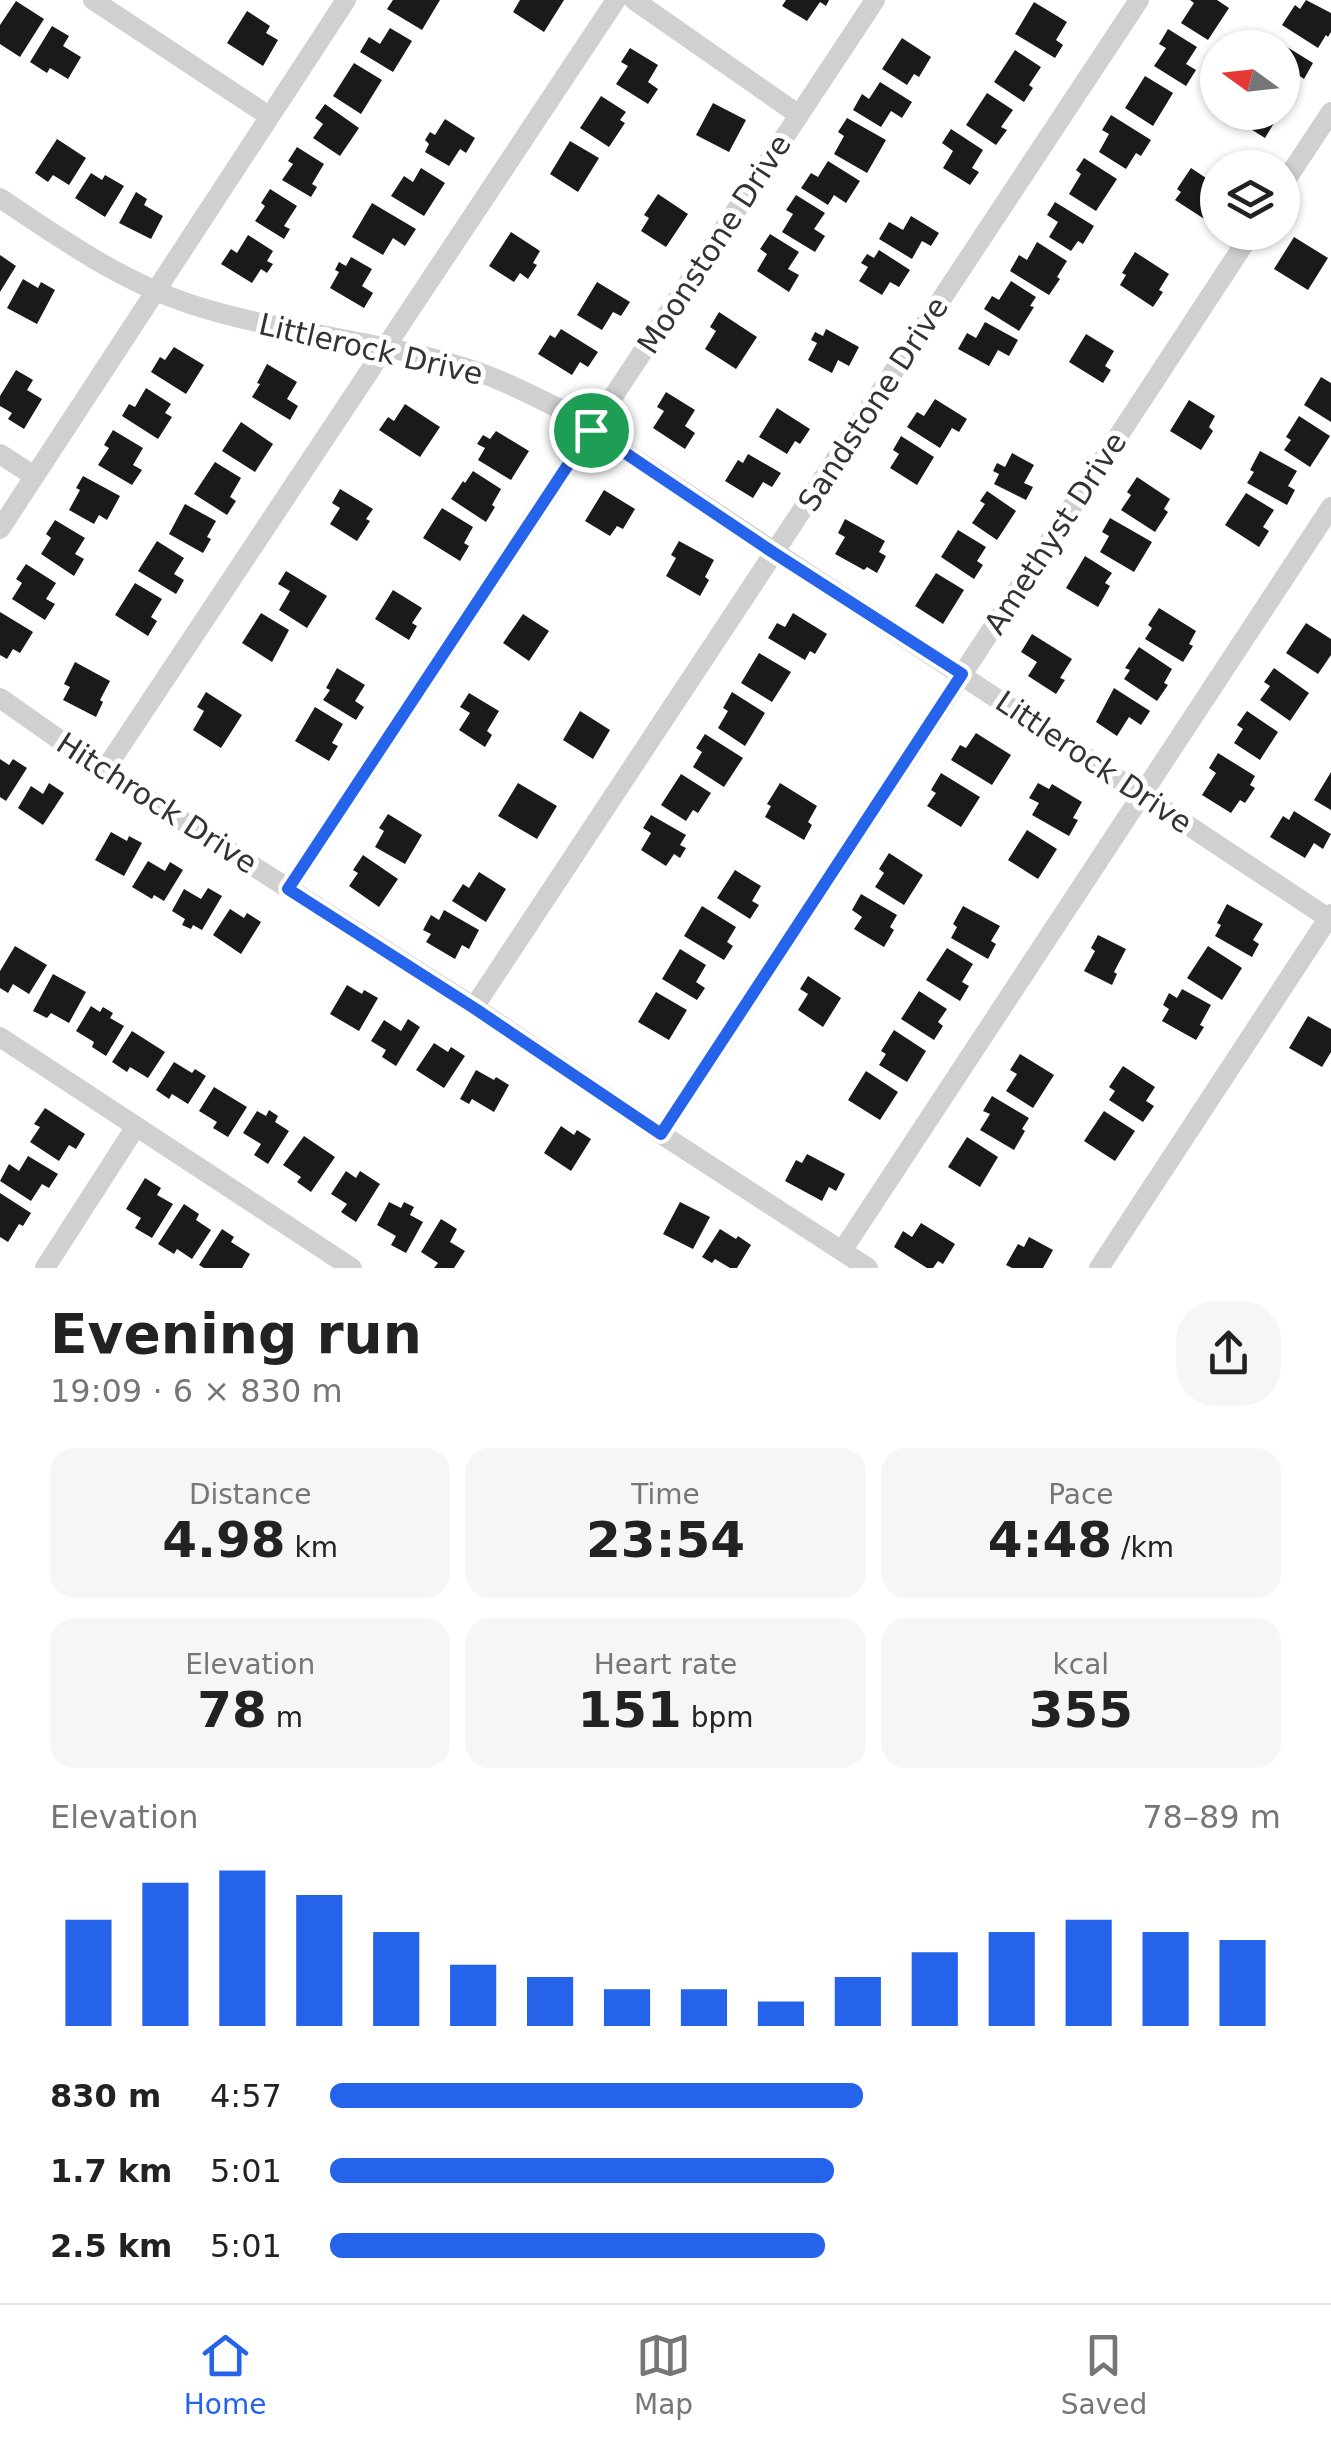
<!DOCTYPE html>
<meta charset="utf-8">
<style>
body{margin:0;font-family:"DejaVu Sans",sans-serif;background:#f6f6f6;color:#222;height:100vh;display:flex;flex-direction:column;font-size:38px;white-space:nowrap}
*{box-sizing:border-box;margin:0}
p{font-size:32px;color:#767676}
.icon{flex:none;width:55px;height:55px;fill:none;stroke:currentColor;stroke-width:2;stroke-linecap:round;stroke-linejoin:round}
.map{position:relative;height:1268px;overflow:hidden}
.side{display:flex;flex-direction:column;background:#fff;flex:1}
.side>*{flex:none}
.needle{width:65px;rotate:285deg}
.fabs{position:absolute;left:1200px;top:30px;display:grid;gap:20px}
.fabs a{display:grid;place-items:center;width:100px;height:100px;border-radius:50%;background:#fff;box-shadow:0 2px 8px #0004;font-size:50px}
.pin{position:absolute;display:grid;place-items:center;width:85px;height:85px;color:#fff;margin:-42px;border:5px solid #fff;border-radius:50%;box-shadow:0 2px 10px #0007}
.round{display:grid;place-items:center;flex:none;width:105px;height:105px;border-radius:40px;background:#f6f6f6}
.summary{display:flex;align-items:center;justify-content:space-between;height:170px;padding:0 50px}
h1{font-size:55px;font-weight:700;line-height:75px}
.figures{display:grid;grid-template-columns:repeat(3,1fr);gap:15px;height:170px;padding:10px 50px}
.figures div{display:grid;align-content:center;border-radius:25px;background:#f6f6f6;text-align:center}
.figures b{font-size:50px;font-weight:700}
.figures small{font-size:28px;font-weight:400}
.figures p{font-size:28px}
.chart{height:280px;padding:20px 50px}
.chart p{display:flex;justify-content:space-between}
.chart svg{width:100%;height:180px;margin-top:10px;stroke:#2563eb;stroke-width:6}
ul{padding:0 50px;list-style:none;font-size:32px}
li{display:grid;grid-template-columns:160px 120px 1fr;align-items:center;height:75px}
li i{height:25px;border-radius:12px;background:#2563eb}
.dock{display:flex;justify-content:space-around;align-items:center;height:140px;border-top:2px solid #e0e0e0;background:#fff;font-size:28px;color:#767676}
.dock a{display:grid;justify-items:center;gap:5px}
.dock .on{color:#2563eb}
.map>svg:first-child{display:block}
.building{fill:#1a1a1a}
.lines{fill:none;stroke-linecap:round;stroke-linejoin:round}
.minor{stroke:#d0d0d0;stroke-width:20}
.route-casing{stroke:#fff;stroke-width:20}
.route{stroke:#2563eb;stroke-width:12}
.labels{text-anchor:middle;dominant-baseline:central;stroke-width:10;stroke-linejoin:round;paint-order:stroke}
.street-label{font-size:30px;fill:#333;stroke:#fff}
</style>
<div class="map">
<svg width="1331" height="1268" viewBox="0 0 1331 1268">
<rect width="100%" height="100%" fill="#fff"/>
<g class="building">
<polygon points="393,0 440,0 422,30 387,9"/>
<polygon points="520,0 564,0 544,32 513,12"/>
<polygon points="786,0 829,0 826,6 820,2 807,21 782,6"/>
<polygon points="1190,0 1217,0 1229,8 1208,40 1181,23 1194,3"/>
<polygon points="1306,0 1331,13 1331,32 1328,37 1326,35 1318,48 1282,25 1295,5 1300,9"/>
<polygon points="16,1 44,19 20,57 0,44 0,25"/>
<polygon points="1034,2 1067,22 1056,40 1063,45 1055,58 1015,34"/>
<polygon points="247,11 270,26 266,33 278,40 263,66 227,43"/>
<polygon points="52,26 69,36 63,46 81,57 68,79 50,68 47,73 30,62"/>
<polygon points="390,28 412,41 393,72 360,52 369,37 380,44"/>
<polygon points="1168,29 1197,47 1186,64 1196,70 1186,86 1154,66 1166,48 1159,44"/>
<polygon points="902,38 931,57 919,77 914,74 907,85 882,69"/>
<polygon points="1279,42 1313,63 1304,79 1297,74 1287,91 1282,88 1282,48 1276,48"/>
<polygon points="630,48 658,65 648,82 658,89 648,104 616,84 628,66 621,62"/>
<polygon points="1015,50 1041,67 1029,85 1033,88 1024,102 994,82"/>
<polygon points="354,63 382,80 361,114 333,96"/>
<polygon points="1145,76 1173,93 1153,126 1125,108"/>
<polygon points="880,82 912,102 902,118 891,111 881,127 853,110 862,94 869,99"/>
<polygon points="987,93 1013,110 1001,127 1007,130 996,145 966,125"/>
<polygon points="601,96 626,112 620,120 625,123 609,147 580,128"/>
<polygon points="713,103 746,120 729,152 696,135"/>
<polygon points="325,104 359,128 340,156 313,138 323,124 315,118"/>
<polygon points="1232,112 1271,112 1267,119 1274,123 1265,138 1230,116"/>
<polygon points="1111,115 1151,140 1141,156 1136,153 1126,169 1099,152 1109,134 1102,130"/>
<polygon points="847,118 886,140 867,173 834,154 844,136 838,132"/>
<polygon points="445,119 475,138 466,153 460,149 449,166 425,152 429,144 425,140 430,132 435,135"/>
<polygon points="951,129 983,150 972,168 979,172 970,185 943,168 953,151 942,143"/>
<polygon points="57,139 86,158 69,185 53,175 48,182 35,173"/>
<polygon points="570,141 599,158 578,192 550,174"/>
<polygon points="297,147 324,164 312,184 317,187 311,197 282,180 293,164 288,161"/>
<polygon points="1084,158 1117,179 1096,211 1069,194 1081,174 1076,170"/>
<polygon points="828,161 860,181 846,203 834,195 828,205 801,188 811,173 818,177"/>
<polygon points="421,168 445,183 424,216 391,196 404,176 413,182"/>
<polygon points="1191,168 1218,186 1218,201 1215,206 1218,209 1209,222 1175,200 1181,192 1177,189"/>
<polygon points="91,173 102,180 105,175 124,186 105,217 75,198"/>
<polygon points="270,189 297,206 284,226 290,229 284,239 255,221 265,206 261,203"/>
<polygon points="136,192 147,199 144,205 163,216 151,239 119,223"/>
<polygon points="658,194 688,214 666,247 641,231 649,218 644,215"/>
<polygon points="796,195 825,213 814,229 825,236 815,252 782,232 793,214 786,210"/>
<polygon points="1055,202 1094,226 1083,244 1078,241 1071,251 1049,237 1058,222 1047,215"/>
<polygon points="372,203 416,229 405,246 393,238 383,255 352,237"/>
<polygon points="911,216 939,233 931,246 922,241 912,259 879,239 889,222 903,230"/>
<polygon points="511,232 540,251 533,263 537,265 528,279 520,273 514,282 489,266"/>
<polygon points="770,234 799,252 788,269 799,275 789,292 757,271 767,254 760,249"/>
<polygon points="248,235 273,251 267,261 273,264 267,273 261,269 252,283 221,264 231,249 237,253"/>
<polygon points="1294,237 1328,258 1308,290 1274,269"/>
<polygon points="1037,242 1067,261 1057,277 1060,279 1049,295 1010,271 1019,255 1027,260"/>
<polygon points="879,250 910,270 899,287 890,282 882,295 859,281 868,267 861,263 867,254 874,258"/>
<polygon points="1135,252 1169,274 1159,290 1163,292 1153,307 1120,285 1126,275 1122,273"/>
<polygon points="0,255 16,266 0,292"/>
<polygon points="351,257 372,269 362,286 373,293 364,308 330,288 339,272 335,270 339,262 346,266"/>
<polygon points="23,279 38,288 41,282 55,290 37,324 7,308"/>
<polygon points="1011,281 1036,297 1030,306 1034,307 1019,331 984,309 992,296 999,300"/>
<polygon points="597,282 630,302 621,316 613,312 602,330 577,315"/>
<polygon points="719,312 757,337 736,369 705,349 716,331 710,327"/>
<polygon points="985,322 1018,340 1009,356 998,350 989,366 958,349 967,333 976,338"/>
<polygon points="561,329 598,352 588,367 580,362 572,375 538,354 550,335 555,338"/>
<polygon points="826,329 859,347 849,366 838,360 832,373 808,360 817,343 811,340 815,332 823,336"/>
<polygon points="1086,334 1114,351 1105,366 1111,370 1103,383 1069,362"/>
<polygon points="174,347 204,365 186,394 151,372 160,357 165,360"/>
<polygon points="267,364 297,382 287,399 298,406 290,420 252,397 260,384 257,383"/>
<polygon points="16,370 33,380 27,390 42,399 24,429 8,419 12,413 0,406 0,396"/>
<polygon points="1321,377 1331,383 1331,422 1304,405"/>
<polygon points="146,388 171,404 165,413 172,417 158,439 122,416 129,404 135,407"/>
<polygon points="666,392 695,410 685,426 695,433 685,449 653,428 664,411 657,407"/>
<polygon points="935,399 967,419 959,432 952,428 940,448 907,427 917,412 924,416"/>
<polygon points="1189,400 1215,416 1209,427 1213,431 1201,450 1170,431"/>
<polygon points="405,404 440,427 420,457 379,430 388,417 394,421"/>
<polygon points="777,408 810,429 800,444 795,441 787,454 759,437"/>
<polygon points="1299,416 1330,436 1310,467 1284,450 1291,440 1286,437"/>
<polygon points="241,422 273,444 255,472 222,451"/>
<polygon points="113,430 143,448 133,465 142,470 132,485 98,465 109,448 104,445"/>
<polygon points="496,431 529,451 511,480 478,460 485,448 477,444 483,435 490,439"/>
<polygon points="901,436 934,457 917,485 890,468 899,454 893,450"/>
<polygon points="1260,451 1297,471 1288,486 1295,490 1287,505 1247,483 1254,472 1250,470"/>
<polygon points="1012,453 1034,465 1024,483 1033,487 1026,500 994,484 999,474 993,471 997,463 1005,467"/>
<polygon points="748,454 781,473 772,487 763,482 753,498 725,481 738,460 743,463"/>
<polygon points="215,462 241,478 230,497 236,501 227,515 194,494"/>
<polygon points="473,471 501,489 492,505 495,507 486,522 451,499 463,481 465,483"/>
<polygon points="83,476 120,496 107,520 99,515 94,524 69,510 80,490 76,488"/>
<polygon points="1137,477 1170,499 1164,509 1168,512 1155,532 1121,510 1131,495 1127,492"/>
<polygon points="340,489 373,509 366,519 370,521 357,541 330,524 340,508 332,503"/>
<polygon points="604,490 635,509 623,529 617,526 610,536 585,521"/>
<polygon points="987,491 1016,511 997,540 972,523 985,504 980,501"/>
<polygon points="1246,493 1274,510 1263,527 1269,531 1259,547 1225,525"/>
<polygon points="185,504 216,521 207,537 211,539 203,553 169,534"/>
<polygon points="442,508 473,527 464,543 469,546 460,561 423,538"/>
<polygon points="1110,518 1152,542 1134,572 1100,552 1109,536 1102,532"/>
<polygon points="845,519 885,541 879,552 886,556 877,573 867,567 864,570 835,554 845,537 838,533"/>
<polygon points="55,520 85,538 75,554 84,559 74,576 41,554 51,538 46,534"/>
<polygon points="958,530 986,547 977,561 983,565 974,579 941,557"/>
<polygon points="157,541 184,558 174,574 184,580 176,594 138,571"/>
<polygon points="679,541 714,560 705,577 709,580 700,596 666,576 676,558 671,555"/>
<polygon points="1085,556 1112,573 1105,583 1110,586 1098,607 1066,588"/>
<polygon points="26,564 56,583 46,599 55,604 45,620 12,599 22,583 16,579"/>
<polygon points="286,571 327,596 307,628 279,610 290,591 278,584"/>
<polygon points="936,573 964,590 943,624 915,606"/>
<polygon points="135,583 162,599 151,617 157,621 148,636 115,615"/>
<polygon points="393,590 422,608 412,623 417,626 409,640 375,619"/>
<polygon points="1159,608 1196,631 1189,644 1193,646 1183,662 1145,639 1152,628 1148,625"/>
<polygon points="0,612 33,632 20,653 13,649 7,659 0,655"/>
<polygon points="261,613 289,630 272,662 242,643"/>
<polygon points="793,613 827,634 815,654 810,651 805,660 768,638 777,623 785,627"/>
<polygon points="523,614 549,631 529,661 503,643"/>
<polygon points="1306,623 1331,639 1331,655 1318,674 1286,653"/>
<polygon points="1032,634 1072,659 1060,678 1065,680 1056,694 1028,676 1037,662 1021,652"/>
<polygon points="1139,647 1172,669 1164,683 1168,685 1157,701 1124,679 1130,670 1125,668"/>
<polygon points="759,653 791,672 772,702 741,683"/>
<polygon points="75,662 110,681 100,700 103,702 96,717 63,700 70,687 64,684"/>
<polygon points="337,668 365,685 355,701 364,707 356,720 323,700 330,690 326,688"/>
<polygon points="1274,668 1309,693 1290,721 1260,700 1270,686 1264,682"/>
<polygon points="1114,688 1150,711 1141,725 1129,717 1117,736 1096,722"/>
<polygon points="206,692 242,715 221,748 193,730 204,711 197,707"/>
<polygon points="732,692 765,713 745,746 718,728 728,711 723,708"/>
<polygon points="469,693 499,711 487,731 492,735 485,747 459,730 470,713 460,707"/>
<polygon points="315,707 343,724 332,743 338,746 329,761 295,741"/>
<polygon points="580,711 610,730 593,759 563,740"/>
<polygon points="1247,711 1278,732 1260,760 1234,743 1243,729 1237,725"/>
<polygon points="976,733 1011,755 992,785 951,760 960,745 966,748"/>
<polygon points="705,734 743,758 724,787 693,767 702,752 696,748"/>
<polygon points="1218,753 1255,776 1250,785 1255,788 1245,803 1240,800 1231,813 1202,795 1216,773 1209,768"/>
<polygon points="0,759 9,765 13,759 27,768 6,801 0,797"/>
<polygon points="1331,772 1331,810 1314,800"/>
<polygon points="941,773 980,797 961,827 927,806 936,793 931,790"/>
<polygon points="681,774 711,793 698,813 693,810 686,821 661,805"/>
<polygon points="49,783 64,793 43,825 18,808 31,786 43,794"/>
<polygon points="518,783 557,806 537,839 498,816"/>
<polygon points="780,783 817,806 808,822 812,825 804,840 765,817 771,806 767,804"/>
<polygon points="1038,783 1049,789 1052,784 1082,802 1073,818 1078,820 1069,836 1032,815 1039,803 1029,798"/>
<polygon points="1294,811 1331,834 1323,849 1314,843 1305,858 1270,837 1283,816 1289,820"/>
<polygon points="388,814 422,835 405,864 375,847 384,831 379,828"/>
<polygon points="651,815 686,835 680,845 686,848 680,858 674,854 666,866 641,850 651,833 643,828"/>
<polygon points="1027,830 1057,849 1038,879 1008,860"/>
<polygon points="111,832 127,841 129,836 142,843 124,876 95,860"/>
<polygon points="889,853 923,875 904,905 875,887 884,873 879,869"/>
<polygon points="363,855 398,879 379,907 349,886 358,873 353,870"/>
<polygon points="148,861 165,871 170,862 183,870 164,901 154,895 152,899 132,887"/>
<polygon points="735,870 761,886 752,901 759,905 750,919 717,898"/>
<polygon points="479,872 506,889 486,922 452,901 463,884 469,888"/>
<polygon points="208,888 222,896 202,930 193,925 191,929 182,925 185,919 172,911 184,889 201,899"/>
<polygon points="861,894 897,915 890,927 894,930 884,947 854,929 862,917 852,910"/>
<polygon points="1227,904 1263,924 1253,940 1259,944 1252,957 1215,936 1221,925 1217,923"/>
<polygon points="702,906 736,927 727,942 733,946 724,960 684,936"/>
<polygon points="963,906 1000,926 991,941 996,944 988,959 951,938 957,927 953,924"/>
<polygon points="230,909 244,918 247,913 261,922 241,954 213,935"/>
<polygon points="444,910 479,930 469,949 462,945 455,959 426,942 431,934 423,930 431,915 439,920"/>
<polygon points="1098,935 1126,949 1114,972 1117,974 1112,985 1084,971 1095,951 1091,948"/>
<polygon points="15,946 47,965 29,994 13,984 8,993 0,988 0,971"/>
<polygon points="1208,946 1242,968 1222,1000 1187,978"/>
<polygon points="947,948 973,964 962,982 969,986 960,1001 926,980"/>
<polygon points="680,949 706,965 696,982 705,988 697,1000 662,979"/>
<polygon points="53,974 86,992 69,1023 51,1013 47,1018 33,1011"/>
<polygon points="808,976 841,998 823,1027 798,1010 808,994 800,989"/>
<polygon points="347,985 362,994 364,990 378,998 359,1031 330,1014"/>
<polygon points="1182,989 1211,1005 1200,1025 1204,1027 1196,1040 1162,1021 1169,1009 1163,1005 1169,993 1177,998"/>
<polygon points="919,991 947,1009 938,1022 943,1026 934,1040 901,1019"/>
<polygon points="656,992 687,1010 669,1040 638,1022"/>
<polygon points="91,1006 100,1012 103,1007 113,1013 110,1018 124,1026 106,1056 92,1047 94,1042 76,1031"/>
<polygon points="1308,1016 1331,1029 1331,1052 1322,1067 1289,1048"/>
<polygon points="408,1019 420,1027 396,1066 382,1057 386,1050 371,1041 384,1020 401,1031"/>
<polygon points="894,1030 926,1051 907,1082 879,1065 886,1054 881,1051"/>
<polygon points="132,1031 165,1052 148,1078 130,1067 127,1072 112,1062"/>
<polygon points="434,1043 448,1052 451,1047 465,1056 444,1088 416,1070"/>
<polygon points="1020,1054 1054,1075 1033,1108 1006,1091 1017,1074 1010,1070"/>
<polygon points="174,1062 192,1073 195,1069 206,1076 188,1104 172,1094 169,1099 156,1090"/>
<polygon points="1123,1066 1155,1087 1146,1101 1154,1106 1143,1122 1109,1100 1115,1091 1109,1087"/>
<polygon points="476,1070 494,1080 496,1077 509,1085 494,1112 472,1099 469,1104 460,1099"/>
<polygon points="866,1071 898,1092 880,1120 848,1100"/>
<polygon points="214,1087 247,1107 228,1137 213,1128 217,1122 199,1111"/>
<polygon points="992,1096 1029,1118 1022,1129 1025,1131 1014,1150 980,1130 990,1114 983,1111"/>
<polygon points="45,1108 85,1134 76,1149 69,1145 59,1161 30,1142 40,1127 34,1124"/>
<polygon points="269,1110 278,1116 275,1122 289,1131 268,1164 254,1155 261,1144 243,1133 257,1111 266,1116"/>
<polygon points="1104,1111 1135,1131 1115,1161 1084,1141"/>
<polygon points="561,1126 574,1135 577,1130 591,1139 571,1171 544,1153"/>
<polygon points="304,1136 335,1157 311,1192 297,1182 301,1177 283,1165"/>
<polygon points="967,1137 998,1157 980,1187 948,1167"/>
<polygon points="807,1154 845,1174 836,1191 829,1187 822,1201 785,1181 796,1160 802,1163"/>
<polygon points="28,1156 58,1174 49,1188 42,1184 31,1201 0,1181 9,1164 19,1171"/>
<polygon points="346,1171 356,1178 360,1171 380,1184 356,1222 341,1212 347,1204 331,1194"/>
<polygon points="145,1178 161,1188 157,1195 173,1204 152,1238 135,1228 141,1218 126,1209"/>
<polygon points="0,1193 31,1213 23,1226 19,1224 8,1242 0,1237"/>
<polygon points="389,1202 401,1208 404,1202 414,1207 410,1215 423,1222 406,1253 391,1245 396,1236 377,1225"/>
<polygon points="680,1202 710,1217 693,1249 663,1234"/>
<polygon points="184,1204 199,1214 196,1220 211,1230 192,1259 177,1249 174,1254 158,1244"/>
<polygon points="441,1219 457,1229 450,1242 465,1251 454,1268 434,1268 438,1263 421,1252"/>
<polygon points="921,1223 955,1244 943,1264 938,1261 933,1268 927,1268 894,1247 903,1231 912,1237"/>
<polygon points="222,1229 234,1237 231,1242 250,1254 242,1268 204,1268 199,1265"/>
<polygon points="720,1229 736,1239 738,1236 751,1245 737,1268 730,1268 715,1259 712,1263 702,1257"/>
<polygon points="1029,1237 1053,1250 1043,1268 1012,1268 1006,1265 1018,1244 1024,1247"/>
</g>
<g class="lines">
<g class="minor">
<polyline points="93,0 269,116"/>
<polyline points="634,0 799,115"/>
<polyline points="1282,186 1331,112"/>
<path d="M0,198C61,239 122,282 193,305C277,332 368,339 453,364C490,374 524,391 558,408L1331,920"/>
<polyline points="0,454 34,476"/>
<polyline points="0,529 346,0"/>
<polyline points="0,698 104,771 474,1007 661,1134 868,1268"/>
<polyline points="104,771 616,0"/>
<polyline points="288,889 875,0"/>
<polyline points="474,1007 1139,0"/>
<polyline points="0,1037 352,1268"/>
<polyline points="661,1134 1252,232"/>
<polyline points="842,1251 1331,507"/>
<polyline points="45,1268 135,1128"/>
<polyline points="1099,1268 1331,914"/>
</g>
</g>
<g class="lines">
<g class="route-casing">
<polygon id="route" points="591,430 774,553 962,674 661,1134 474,1008 288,889"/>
</g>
<use href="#route" class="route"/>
</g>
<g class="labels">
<g class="street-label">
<text transform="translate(714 244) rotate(-57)">Moonstone Drive</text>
<text transform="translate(371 349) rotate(13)">Littlerock Drive</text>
<text transform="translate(873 404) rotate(-57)">Sandstone Drive</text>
<text transform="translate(1055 533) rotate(-57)">Amethyst Drive</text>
<text transform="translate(1094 762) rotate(34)">Littlerock Drive</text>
<text transform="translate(157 803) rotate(33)">Hitchrock Drive</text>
</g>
</g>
</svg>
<div class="fabs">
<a><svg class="needle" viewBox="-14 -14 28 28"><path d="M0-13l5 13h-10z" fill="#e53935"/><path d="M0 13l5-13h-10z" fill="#767676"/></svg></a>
<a><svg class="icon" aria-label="layers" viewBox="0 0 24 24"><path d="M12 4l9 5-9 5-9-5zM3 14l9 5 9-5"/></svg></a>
</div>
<div class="pin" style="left:591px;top:430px;background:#1e9e55"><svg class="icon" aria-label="arrive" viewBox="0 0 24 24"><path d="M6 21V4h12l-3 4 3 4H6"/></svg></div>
</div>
<section class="side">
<div class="summary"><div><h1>Evening run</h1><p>19:09 · 6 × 830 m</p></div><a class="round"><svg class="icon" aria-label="share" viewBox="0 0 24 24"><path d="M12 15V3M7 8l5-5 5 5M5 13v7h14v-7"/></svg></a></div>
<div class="figures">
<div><p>Distance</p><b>4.98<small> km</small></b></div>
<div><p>Time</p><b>23:54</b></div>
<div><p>Pace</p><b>4:48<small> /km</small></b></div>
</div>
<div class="figures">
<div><p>Elevation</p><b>78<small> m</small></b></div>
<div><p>Heart rate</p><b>151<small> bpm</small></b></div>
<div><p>kcal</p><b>355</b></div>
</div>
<div class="chart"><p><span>Elevation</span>78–89 m</p>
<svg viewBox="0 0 160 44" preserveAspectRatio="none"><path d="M5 44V18M15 44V9M25 44V6M35 44V12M45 44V21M55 44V29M65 44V32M75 44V35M85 44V35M95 44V38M105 44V32M115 44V26M125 44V21M135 44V18M145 44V21M155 44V23"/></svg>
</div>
<ul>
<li><b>830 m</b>4:57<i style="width:56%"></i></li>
<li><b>1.7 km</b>5:01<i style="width:53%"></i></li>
<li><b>2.5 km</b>5:01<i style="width:52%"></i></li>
</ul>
</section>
<nav class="dock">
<a class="on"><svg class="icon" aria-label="home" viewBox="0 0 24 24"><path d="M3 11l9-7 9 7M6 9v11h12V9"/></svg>Home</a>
<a><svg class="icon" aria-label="map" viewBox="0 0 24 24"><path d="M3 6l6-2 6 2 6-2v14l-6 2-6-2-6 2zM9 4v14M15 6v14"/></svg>Map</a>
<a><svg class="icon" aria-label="saved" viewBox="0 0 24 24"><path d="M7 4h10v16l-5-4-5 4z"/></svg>Saved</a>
</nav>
